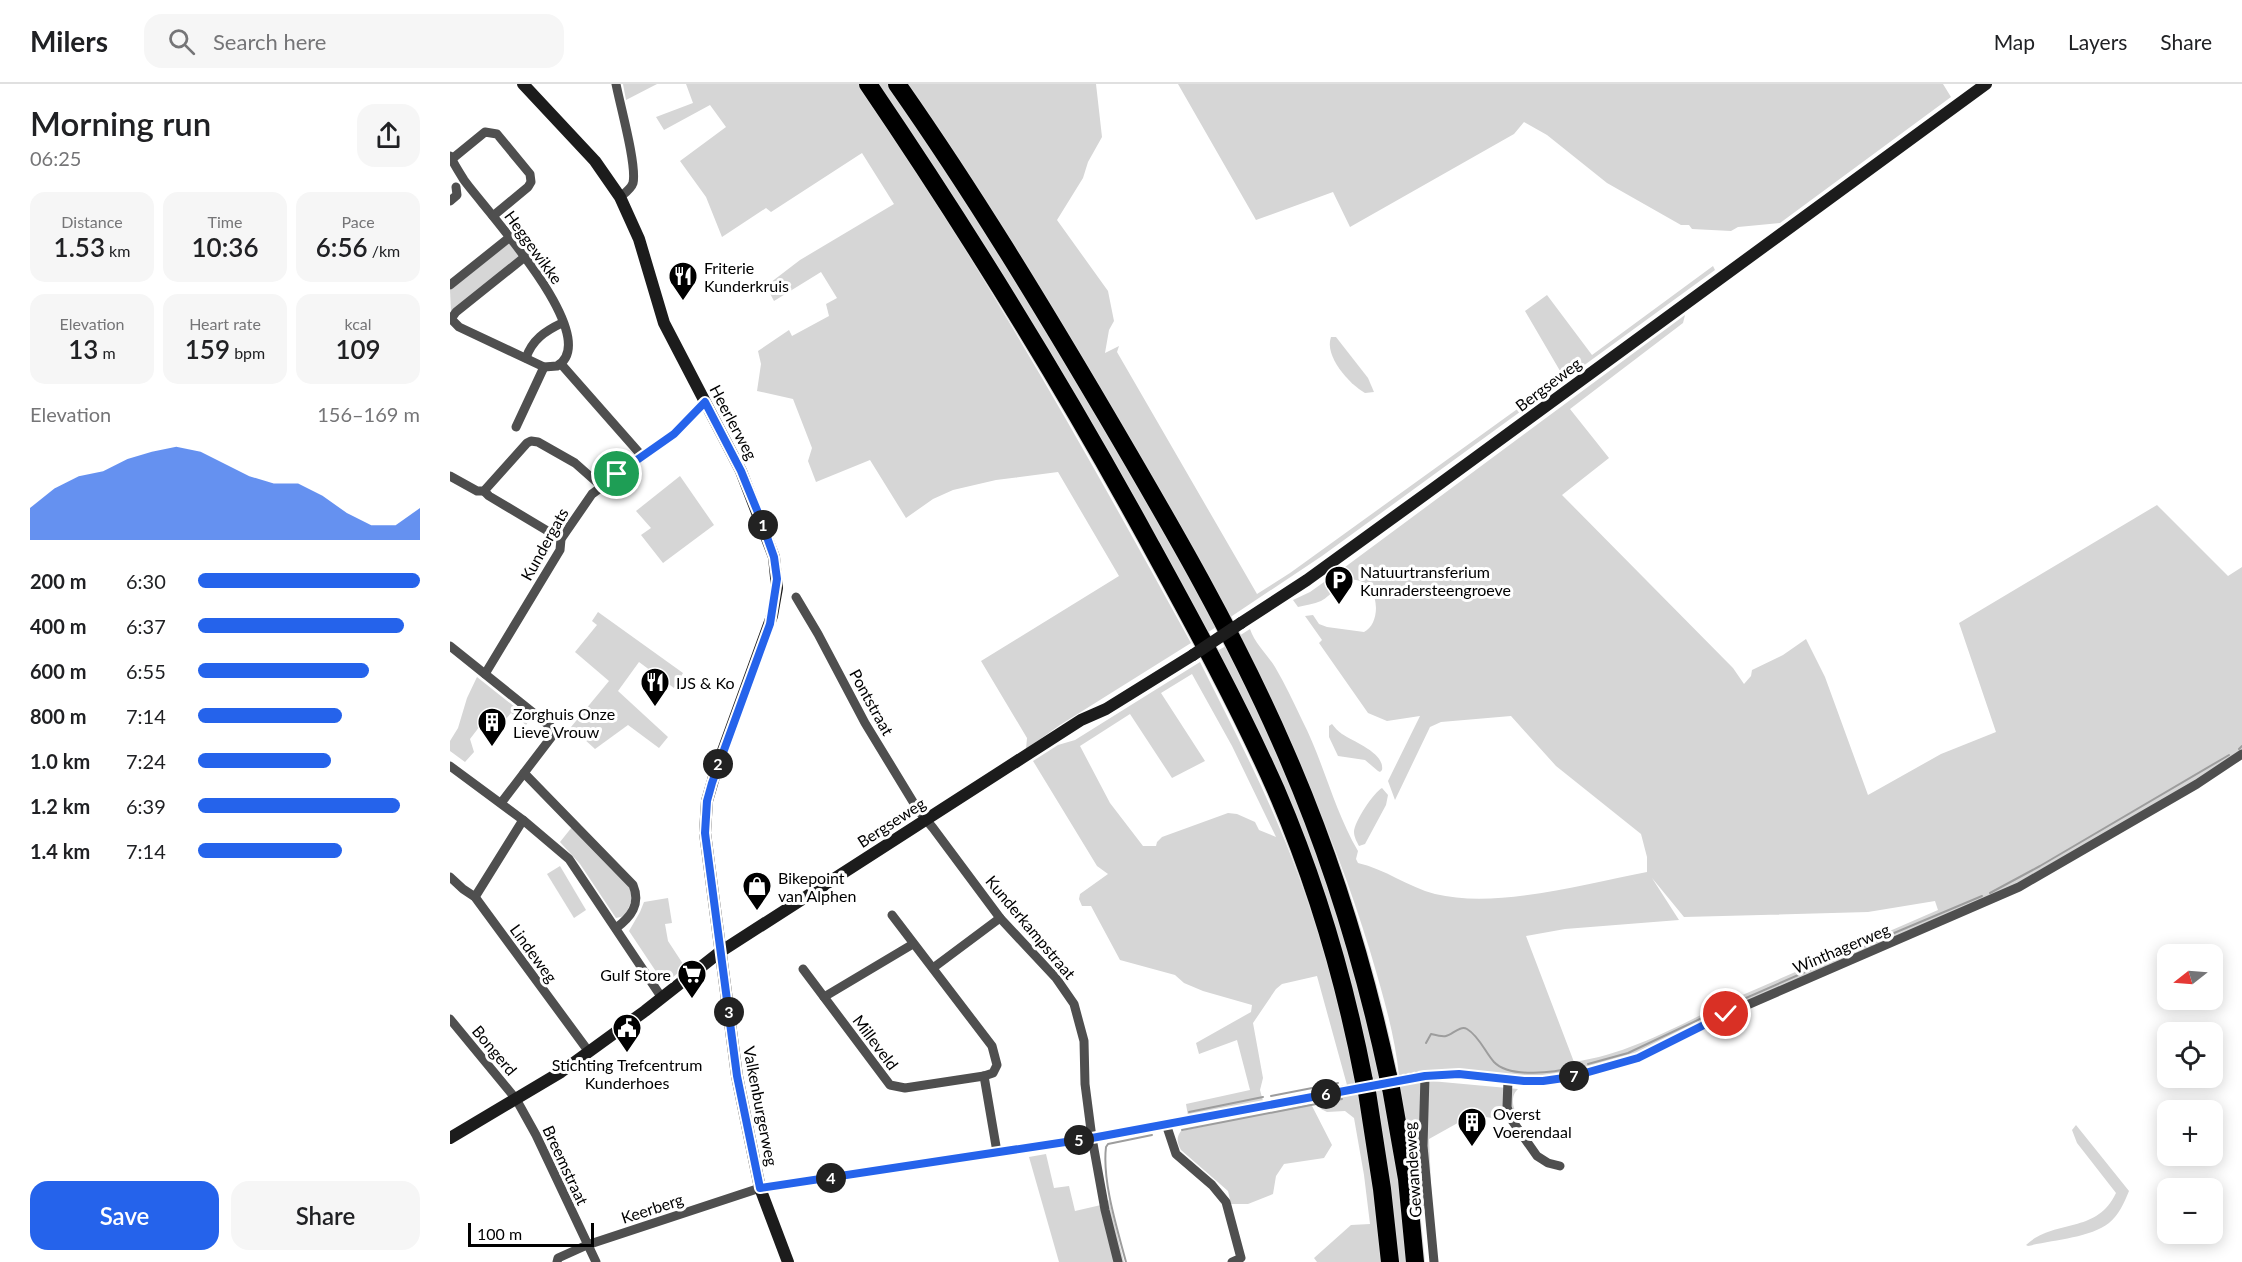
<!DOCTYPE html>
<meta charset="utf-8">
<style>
body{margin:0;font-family:Lato,sans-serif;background:#f6f6f6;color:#202124;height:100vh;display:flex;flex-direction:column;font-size:22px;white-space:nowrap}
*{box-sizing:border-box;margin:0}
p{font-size:20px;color:#757577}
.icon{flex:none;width:33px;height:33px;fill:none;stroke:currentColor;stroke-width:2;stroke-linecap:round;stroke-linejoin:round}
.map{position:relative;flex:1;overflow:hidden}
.side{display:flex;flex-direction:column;background:#fff;width:450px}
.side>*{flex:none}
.needle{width:39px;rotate:253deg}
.tools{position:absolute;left:1707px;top:860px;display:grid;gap:12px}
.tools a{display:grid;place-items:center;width:66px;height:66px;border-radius:12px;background:#fff;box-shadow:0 3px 15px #0003;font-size:30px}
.scale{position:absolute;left:18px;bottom:15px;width:126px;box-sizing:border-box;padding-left:6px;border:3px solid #000;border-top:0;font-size:16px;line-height:21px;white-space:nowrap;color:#000;-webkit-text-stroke:4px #fff;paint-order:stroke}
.pin{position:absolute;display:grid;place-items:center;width:51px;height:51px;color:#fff;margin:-26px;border:3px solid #fff;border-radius:50%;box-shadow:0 2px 6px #0007}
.km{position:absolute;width:30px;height:30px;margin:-15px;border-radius:50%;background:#222;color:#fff;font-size:16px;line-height:30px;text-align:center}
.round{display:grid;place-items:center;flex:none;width:63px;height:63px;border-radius:18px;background:#f6f6f6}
.overview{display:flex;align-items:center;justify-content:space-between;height:102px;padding:0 30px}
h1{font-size:33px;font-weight:600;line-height:45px}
.figures{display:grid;grid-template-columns:repeat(3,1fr);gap:9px;height:102px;padding:6px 30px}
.figures div{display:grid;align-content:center;border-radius:15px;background:#f6f6f6;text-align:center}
.figures b{font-size:26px;font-weight:600}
.figures small{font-size:16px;font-weight:400}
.figures p{font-size:16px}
.chart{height:168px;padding:12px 30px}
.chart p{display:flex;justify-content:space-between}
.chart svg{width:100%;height:108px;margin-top:6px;fill:#2563eb;opacity:.7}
.primary-button{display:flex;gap:12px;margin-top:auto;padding:12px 30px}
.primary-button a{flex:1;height:69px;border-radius:18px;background:#2563eb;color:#fff;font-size:24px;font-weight:600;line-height:69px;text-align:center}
.primary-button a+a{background:#f6f6f6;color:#202124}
ul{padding:0 30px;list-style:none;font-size:20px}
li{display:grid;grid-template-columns:96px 72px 1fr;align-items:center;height:45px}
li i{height:15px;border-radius:8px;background:#2563eb}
header{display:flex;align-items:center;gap:36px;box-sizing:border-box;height:84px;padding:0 30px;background:#fff;border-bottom:2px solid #e0e0e0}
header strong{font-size:28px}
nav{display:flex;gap:33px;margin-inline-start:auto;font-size:21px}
.search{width:420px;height:54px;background:#f6f6f6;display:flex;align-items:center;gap:15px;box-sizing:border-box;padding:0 21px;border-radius:18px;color:#757577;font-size:22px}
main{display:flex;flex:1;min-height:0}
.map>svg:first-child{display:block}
.green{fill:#d6d6d6;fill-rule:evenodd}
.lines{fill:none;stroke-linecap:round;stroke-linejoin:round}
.stream{stroke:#9d9d9d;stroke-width:2}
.highway-casing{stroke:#dbdbdb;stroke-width:20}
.street{stroke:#4f4f4f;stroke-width:9}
.secondary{stroke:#1c1c1c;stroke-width:12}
.highway{stroke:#000;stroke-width:18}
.highway-bridge-casing{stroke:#dbdbdb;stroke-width:20;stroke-linecap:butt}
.secondary-bridge{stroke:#1c1c1c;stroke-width:12}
.highway-bridge{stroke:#000;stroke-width:18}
.route-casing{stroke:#fff;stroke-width:12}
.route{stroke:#2563eb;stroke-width:8}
.labels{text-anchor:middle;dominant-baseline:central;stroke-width:6;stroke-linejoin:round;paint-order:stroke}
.street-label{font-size:16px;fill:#000;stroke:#fff}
.poi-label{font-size:16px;fill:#000;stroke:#fff;text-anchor:start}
</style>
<header>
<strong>Milers</strong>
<div class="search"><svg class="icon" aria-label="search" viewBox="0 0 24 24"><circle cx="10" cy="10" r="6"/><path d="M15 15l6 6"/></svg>Search here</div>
<nav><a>Map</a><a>Layers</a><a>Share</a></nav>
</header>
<main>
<section class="side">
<div class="overview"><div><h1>Morning run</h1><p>06:25</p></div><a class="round"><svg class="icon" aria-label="share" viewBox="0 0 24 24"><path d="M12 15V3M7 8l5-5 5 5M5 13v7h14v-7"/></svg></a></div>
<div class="figures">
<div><p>Distance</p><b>1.53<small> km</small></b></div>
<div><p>Time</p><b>10:36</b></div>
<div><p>Pace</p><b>6:56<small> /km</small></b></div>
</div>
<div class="figures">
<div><p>Elevation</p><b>13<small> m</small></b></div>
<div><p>Heart rate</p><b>159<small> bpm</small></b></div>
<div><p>kcal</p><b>109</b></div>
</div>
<div class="chart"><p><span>Elevation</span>156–169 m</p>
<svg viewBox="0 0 160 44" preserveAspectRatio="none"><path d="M0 44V31L10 23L20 18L30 16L40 11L50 8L60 6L70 8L80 13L90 18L100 21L110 21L120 26L130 33L140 38L150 38L160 31V44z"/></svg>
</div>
<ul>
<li><b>200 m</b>6:30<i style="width:100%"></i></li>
<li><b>400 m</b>6:37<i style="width:93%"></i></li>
<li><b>600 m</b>6:55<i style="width:77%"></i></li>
<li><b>800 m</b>7:14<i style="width:65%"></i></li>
<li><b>1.0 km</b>7:24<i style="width:60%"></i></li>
<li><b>1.2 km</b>6:39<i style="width:91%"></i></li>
<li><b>1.4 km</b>7:14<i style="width:65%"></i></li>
</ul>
<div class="primary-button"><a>Save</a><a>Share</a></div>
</section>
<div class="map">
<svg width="1792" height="1178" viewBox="0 0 1792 1178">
<rect width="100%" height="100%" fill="#fff"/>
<g class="green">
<polygon points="173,0 207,0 176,16"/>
<path d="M236,0H409C530,180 637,369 741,559L610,641L576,665L577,654L531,577L669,492L608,388L546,396L503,406L483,415L456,434L420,376L366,398L358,377L362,364L343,315L307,307L311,280L308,267L339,246L342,252L379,232L376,220L387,214L371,188L324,217L316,202L350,176L444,120L412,69L321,128L316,124L272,153L256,113L230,77L276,43L260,21L214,46L206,33L243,19Z"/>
<polygon points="425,0 439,0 522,124 688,401 766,543 757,549"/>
<polygon points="457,0 646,0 652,53 638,78 633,94 607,136 658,207 664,237 659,246 655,269 669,262 667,268 807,510 840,489 1113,292 1075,227 1097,211 1142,271 1263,182 1265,186 872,472 779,534"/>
<polygon points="728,0 1493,0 1501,13 1330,139 1288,143 1281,147 1242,145 1239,141 1231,141 1157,99 1097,51 1074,38 1064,50 900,143 883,108 806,136"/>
<polygon points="59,159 69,173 1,228 0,206"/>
<path d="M1235,231L1233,239L1120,325L1159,374L1112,411L1283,584L1294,600L1301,592L1302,586L1333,571L1356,555L1375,593L1418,711L1491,670L1546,648L1509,539L1707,421L1778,492L1792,483V668L1731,706L1553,807L1280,924L1278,921L1274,919L1488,826L1485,817L1418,828L1234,833L1202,794L1229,836L1115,845L1076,852L1124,978C1177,970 1222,945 1269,922L1272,929L1192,969L1127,986C1107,1001 980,992 949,992C945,950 932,908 920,867C887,758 840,654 789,552L800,545C805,560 817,570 825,583C835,600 844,619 852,636C874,679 884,726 908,767L906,775L908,779C935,785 958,803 985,810C1047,825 1135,800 1197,788V773L1191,750L1106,682L1061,632L991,638L980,643L945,716L938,697L970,632L937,637L918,629L869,559L872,556L855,532L863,531L869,540L877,543L914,548C932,539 930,499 906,496C892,494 883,511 871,517C864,520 855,521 848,523L843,516L860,508L891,486Z"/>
<path d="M881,253H886L918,294L924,308L915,309C899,300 874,272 881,253Z"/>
<polygon points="230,392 264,441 213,479 191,451 201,444 186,427"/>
<polygon points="148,528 233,589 224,604 189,578 168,607 218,653 209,664 178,641 145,665 121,643 159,597 125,568 147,541 142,537"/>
<polygon points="776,562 839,692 886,813 936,1004 960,1178 945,1178 906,936 767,567"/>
<path d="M750,578C782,642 815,705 841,772C870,845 889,922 909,999L897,1001L867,892L832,900L826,905L803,939L813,994L810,1006L813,1017L738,1032L736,1020L800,1006L787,956L749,970L746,959L801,928L802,921L753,907L734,899L725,891L670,876L641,822H632L629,815L630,810L658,790L647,782L583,677L608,661L625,656ZM742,590L782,662L826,753L809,746L805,738L787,730L778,729L712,753L707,758L706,762H693L660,719L630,662L680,630L722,694L755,677L711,609Z"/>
<polygon points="27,593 80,635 76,641 61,629 55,636 33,638 20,655 24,668 15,678 0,667 0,657 8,644 17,614"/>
<path d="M882,640C885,644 888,647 892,650C904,658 935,669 932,686L930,688L928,687L915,676L888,672L879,653V642Z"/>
<path d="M932,704L938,711L936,721L915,760L909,762C907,758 904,753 904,748C904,738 924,708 932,704Z"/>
<polygon points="122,743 179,802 183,813 175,832 166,834 130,780 110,758"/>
<polygon points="110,782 136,826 124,834 97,790"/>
<polygon points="218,814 222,839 215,840 218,857 235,883 216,899 213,898 179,847 190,828 194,818"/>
<path d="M981,997L1068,1005C1058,1014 1065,1028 1070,1038L1022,1031L979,1055L982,1122H969L950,1000Z"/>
<polygon points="911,1009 919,1059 932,1178 867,1178 864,1174 901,1141 920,1140 914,1091 904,1034 895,1027 877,1028 871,1025 869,1018"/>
<path d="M861,1020L882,1061L874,1074L834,1080L826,1092L823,1110L798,1120H781L778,1107L731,1066C727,1058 726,1054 731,1047Z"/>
<path d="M1626,1041L1679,1107C1674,1119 1669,1131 1659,1139C1640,1154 1602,1156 1578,1162L1576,1161C1605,1134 1646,1151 1666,1109L1627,1059L1622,1046Z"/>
<polygon points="596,1070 604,1104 619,1102 625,1127 651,1121 659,1116 674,1178 609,1178 579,1073"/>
</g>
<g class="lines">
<g class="stream">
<polyline points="1789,665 1792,662"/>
<polyline points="1540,809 1590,782 1779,671"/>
<polyline points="1437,852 1532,812"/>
<polyline points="1280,921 1428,856"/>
<path d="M976,959L981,950C985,951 992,953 996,952C1002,951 1010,941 1017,945C1029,952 1035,968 1044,978C1060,995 1106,988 1126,983"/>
<polyline points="1138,980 1178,969 1269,926"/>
<polyline points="821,1012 888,999"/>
<polyline points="739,1028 813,1013"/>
<polyline points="732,1046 892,1015"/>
<path d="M676,1178C667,1144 652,1097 656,1063L658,1060L702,1051"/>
</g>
<g class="highway-casing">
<g id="highway">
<path d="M418,0C517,146 610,296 695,451C741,535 787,618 826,706C866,799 895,898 914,997"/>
<path d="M447,0C522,107 590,219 656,331C720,440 785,551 835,667C881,772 914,880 938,992"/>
<polyline points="941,1004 957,1095 965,1178"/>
<polyline points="917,1008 932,1105 940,1178"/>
</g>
</g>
<g class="street">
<path d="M166,0C170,21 187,81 183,99C181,105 175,109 170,113"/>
<path d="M0,72C4,80 9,88 14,96C33,123 156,254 107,282L94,283L9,243L0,234"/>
<polyline points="2,75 35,48 47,50 80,90 81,98 78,103 43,132"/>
<polyline points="0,117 7,111 6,103"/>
<polyline points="0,201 60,153"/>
<polyline points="1,235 6,228 76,172"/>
<path d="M76,274C82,256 95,247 112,239"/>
<polyline points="111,280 192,372"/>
<polyline points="66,343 94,283"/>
<polyline points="0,392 27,407 34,407 77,359 81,357 88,358 125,379 151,402"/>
<polyline points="34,407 39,412 111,455"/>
<polyline points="346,513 368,550 415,639 468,726 483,744 550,834 606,894 624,920 634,957 635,1000 642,1054 655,1126 668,1178"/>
<polyline points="0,562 101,643 103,651 51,719"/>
<polyline points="35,590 110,466 111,455 142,410 224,350 255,318"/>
<polyline points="0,682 73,736 119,775 212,914"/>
<path d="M74,689L183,801C191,820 181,833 166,844"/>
<polyline points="0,793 13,805 25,813 139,968"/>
<polyline points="25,813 73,736"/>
<polyline points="483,884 550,834"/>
<polyline points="353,885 440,1001 455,1004 534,992 543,989 547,981 542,962 442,831"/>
<polyline points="374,913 463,860"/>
<polyline points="0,935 66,1015 86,1051 146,1178"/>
<polyline points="534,992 547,1068"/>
<polyline points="975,992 973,1062 984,1178"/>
<polyline points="1058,996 1057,1023 1061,1035 1087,1072 1098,1079 1110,1082"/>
<polyline points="716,1040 726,1070 762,1101 776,1118 791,1174 782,1178"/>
<polyline points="107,1178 108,1174 137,1161 310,1104 642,1054 968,992 1009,990 1067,997 1093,997 1121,993 1188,974 1281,928 1569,803 1747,700 1792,670"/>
</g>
<g class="secondary">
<polyline points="73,0 145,77 170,113 189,155 214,239 291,387 324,473 327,504 322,532 266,686 257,717 255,749 287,992 310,1104 338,1178"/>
<polyline points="791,539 857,496 984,404 1536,0"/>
<polyline points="0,1054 111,988 195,927 270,868 631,636 656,625 743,571"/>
</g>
<use href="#highway" class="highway"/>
<g class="highway-bridge-casing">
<g id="highway-bridge">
<polyline points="938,992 941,1004"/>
<polyline points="914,997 917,1008"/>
</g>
</g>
<polyline class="secondary-bridge" points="743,571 791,539"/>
<use href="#highway-bridge" class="highway-bridge"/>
</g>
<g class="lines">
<g class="route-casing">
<polyline id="route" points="167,390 224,350 255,318 291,387 311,436 324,473 327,495 320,540 262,699 257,717 255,749 287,992 310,1104 642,1054 975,992 1009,990 1074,997 1093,997 1121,993 1188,974 1276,930"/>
</g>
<use href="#route" class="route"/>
</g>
<defs>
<g id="restaurant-pin" transform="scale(1.5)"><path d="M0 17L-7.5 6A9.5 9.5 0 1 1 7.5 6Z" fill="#000" stroke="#fff"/><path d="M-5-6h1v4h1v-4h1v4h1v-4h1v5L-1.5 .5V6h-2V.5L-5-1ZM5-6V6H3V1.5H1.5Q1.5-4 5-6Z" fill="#fff"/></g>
<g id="parking-pin" transform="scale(1.5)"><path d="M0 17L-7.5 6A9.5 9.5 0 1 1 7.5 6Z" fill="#000" stroke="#fff"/><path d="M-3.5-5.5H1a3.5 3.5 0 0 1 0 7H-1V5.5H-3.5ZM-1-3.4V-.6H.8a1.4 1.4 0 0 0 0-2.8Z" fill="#fff"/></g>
<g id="building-pin" transform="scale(1.5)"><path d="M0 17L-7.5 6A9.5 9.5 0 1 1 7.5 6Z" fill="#000" stroke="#fff"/><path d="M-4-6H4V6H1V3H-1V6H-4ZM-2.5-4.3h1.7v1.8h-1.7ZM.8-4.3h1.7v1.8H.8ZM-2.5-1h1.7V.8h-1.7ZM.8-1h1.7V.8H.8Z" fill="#fff"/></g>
<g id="shop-pin" transform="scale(1.5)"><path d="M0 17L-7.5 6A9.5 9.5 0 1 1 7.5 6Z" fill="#000" stroke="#fff"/><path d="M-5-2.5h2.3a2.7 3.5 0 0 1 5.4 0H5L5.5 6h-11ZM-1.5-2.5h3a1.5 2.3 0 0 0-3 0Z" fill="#fff"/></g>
<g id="supermarket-pin" transform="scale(1.5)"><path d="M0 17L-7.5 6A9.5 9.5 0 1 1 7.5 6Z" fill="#000" stroke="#fff"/><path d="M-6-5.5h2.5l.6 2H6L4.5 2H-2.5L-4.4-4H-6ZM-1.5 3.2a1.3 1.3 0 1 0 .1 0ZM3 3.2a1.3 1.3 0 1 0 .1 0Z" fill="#fff"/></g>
<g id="civic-pin" transform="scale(1.5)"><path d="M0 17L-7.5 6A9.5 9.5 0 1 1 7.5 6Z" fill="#000" stroke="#fff"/><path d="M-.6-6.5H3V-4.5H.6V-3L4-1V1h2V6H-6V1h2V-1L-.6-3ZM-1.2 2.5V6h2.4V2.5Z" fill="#fff"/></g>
</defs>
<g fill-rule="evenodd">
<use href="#restaurant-pin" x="233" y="192"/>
<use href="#parking-pin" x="889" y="496"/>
<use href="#restaurant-pin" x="205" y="598"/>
<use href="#building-pin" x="42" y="638"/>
<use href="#shop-pin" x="307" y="802"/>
<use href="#supermarket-pin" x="242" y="890"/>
<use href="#civic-pin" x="177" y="944"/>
<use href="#building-pin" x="1022" y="1038"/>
</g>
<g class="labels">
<g class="street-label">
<text transform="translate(84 163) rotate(54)">Heggewikke</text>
<text transform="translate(1098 300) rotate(-37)">Bergseweg</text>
<text transform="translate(284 338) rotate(62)">Heerlerweg</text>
<text transform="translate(94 460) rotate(-61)">Kundergats</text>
<text transform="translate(422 618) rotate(61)">Pontstraat</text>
<text transform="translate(441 738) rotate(-33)">Bergseweg</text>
<text transform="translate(581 843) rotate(50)">Kunderkampstraat</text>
<text transform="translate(1391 864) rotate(-23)">Winthagerweg</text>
<text transform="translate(84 869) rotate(54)">Lindeweg</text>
<text transform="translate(426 958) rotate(53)">Milleveld</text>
<text transform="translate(45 966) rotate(50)">Bongerd</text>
<text transform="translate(311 1022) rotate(79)">Valkenburgerweg</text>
<text transform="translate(116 1081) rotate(65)">Breemstraat</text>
<text transform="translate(962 1086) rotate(-94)">Gewandeweg</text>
<text transform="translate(202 1124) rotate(-18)">Keerberg</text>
</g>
<g class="poi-label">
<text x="254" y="183">Friterie<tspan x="254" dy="18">Kunderkruis</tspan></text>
<text x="910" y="487">Natuurtransferium<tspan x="910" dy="18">Kunradersteengroeve</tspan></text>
<text x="226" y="598">IJS &amp; Ko</text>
<text x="63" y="629">Zorghuis Onze<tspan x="63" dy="18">Lieve Vrouw</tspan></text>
<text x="328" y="793">Bikepoint<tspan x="328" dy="18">van Alphen</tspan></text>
<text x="221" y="890" text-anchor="end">Gulf Store</text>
<text x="177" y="980" text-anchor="middle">Stichting Trefcentrum<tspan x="177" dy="18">Kunderhoes</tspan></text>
<text x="1043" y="1029">Overst<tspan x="1043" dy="18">Voerendaal</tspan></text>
</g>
</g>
</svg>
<div class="tools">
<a><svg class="needle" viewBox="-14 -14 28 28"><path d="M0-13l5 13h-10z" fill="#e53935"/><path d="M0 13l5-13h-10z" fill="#757577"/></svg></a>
<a><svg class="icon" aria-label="locate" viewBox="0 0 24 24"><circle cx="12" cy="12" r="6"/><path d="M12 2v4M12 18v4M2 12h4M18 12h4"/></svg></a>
<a>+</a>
<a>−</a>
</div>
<div class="scale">100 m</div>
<div class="pin" style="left:167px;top:390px;background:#1e9e55"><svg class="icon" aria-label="arrive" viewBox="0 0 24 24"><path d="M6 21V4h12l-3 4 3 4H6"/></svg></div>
<div class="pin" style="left:1276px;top:930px;background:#d93025"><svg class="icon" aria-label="check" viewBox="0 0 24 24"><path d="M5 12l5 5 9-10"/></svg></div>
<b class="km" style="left:313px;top:441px">1</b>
<b class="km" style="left:268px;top:680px">2</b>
<b class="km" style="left:279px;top:928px">3</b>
<b class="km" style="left:381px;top:1094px">4</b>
<b class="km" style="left:629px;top:1056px">5</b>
<b class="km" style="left:876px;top:1010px">6</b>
<b class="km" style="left:1124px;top:992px">7</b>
</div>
</main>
